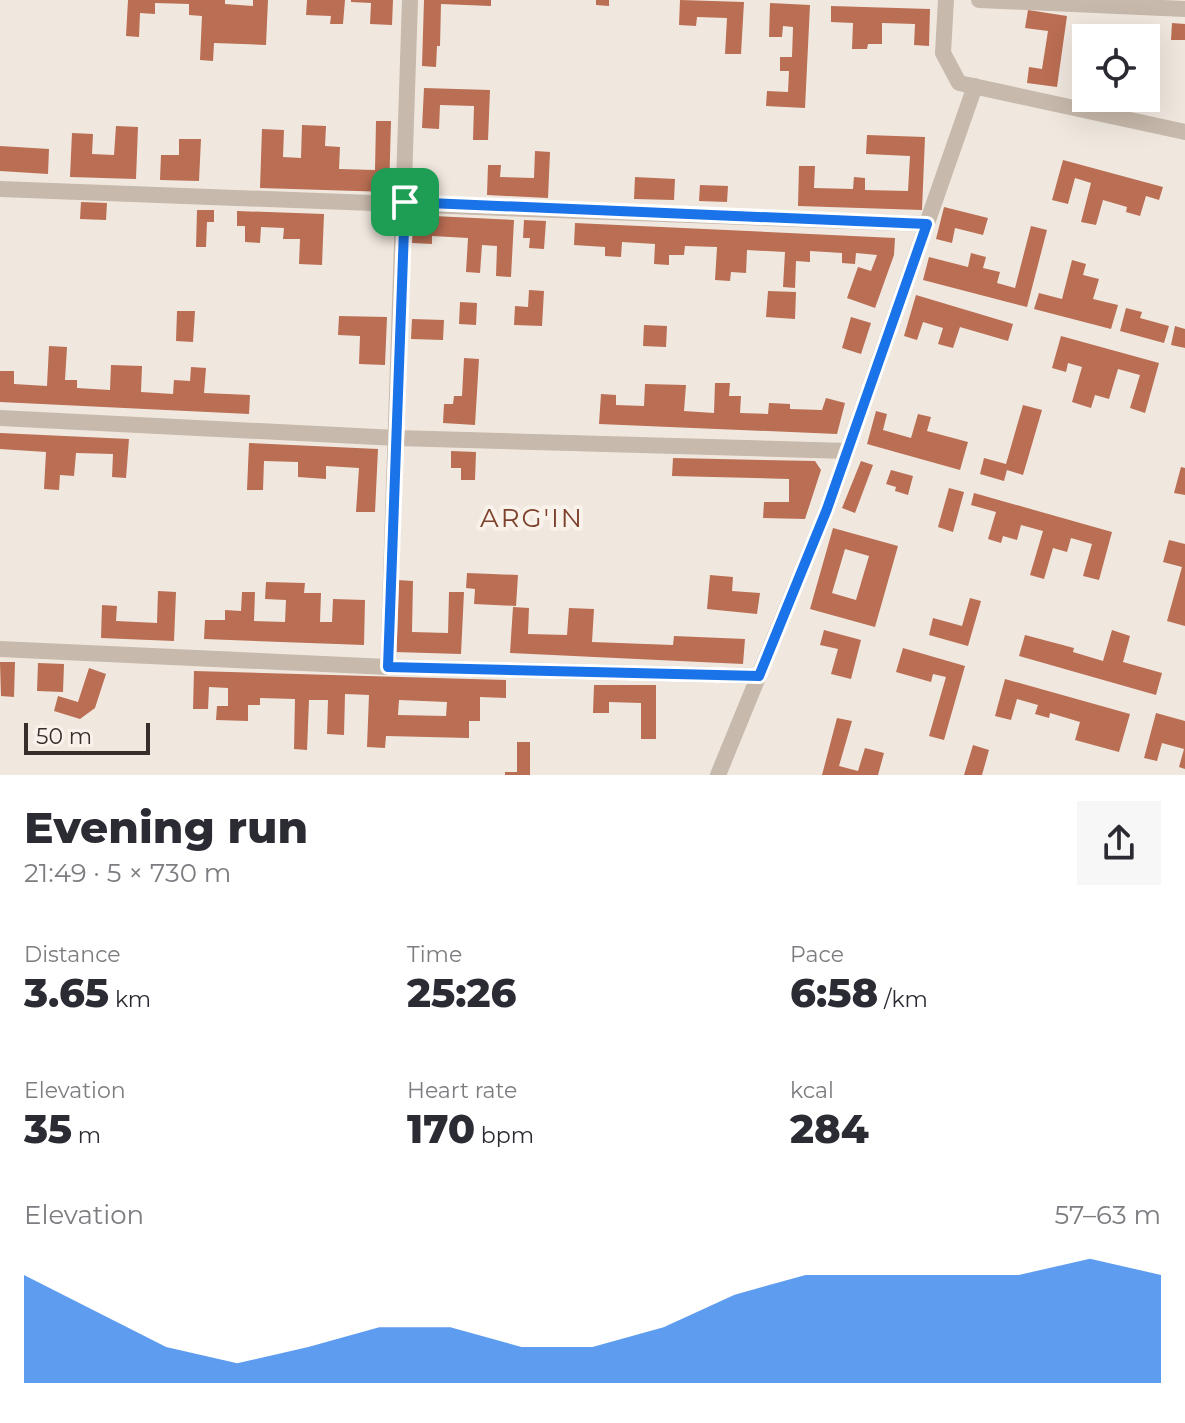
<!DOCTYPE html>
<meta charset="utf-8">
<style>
body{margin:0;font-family:Montserrat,sans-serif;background:#f7f7f7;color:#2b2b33;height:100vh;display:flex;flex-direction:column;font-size:30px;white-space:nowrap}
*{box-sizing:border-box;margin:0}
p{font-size:26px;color:#7c7c81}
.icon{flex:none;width:44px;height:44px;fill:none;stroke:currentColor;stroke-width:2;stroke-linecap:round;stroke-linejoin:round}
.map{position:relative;height:775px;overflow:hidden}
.panel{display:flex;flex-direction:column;background:#fff;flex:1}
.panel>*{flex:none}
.controls{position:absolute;left:1072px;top:24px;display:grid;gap:16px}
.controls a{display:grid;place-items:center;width:88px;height:88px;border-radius:0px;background:#fff;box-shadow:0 8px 32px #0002;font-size:40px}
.scale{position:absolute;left:24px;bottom:20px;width:126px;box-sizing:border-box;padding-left:8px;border:4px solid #362e2a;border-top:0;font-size:22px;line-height:28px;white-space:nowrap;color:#362e2a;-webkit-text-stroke:6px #f8f2eb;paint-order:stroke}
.pin{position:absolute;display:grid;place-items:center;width:68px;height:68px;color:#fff;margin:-34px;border-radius:16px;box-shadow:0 4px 12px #0006}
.round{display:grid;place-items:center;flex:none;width:84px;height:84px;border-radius:0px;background:#f7f7f7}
.head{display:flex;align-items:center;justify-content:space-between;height:136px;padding:0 24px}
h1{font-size:44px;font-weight:800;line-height:60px}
.stats{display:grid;grid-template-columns:repeat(3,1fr);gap:12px;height:136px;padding:8px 24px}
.stats div{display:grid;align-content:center}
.stats b{font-size:40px;font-weight:800}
.stats small{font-size:22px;font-weight:400}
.stats p{font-size:22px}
.chart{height:224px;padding:16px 24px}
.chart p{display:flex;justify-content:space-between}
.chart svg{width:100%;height:144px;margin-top:8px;fill:#1a73e8;opacity:.7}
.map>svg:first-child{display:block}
.building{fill:#ba6e53;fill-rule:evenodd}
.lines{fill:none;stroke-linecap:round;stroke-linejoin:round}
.street{stroke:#c7b9ab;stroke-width:16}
.route-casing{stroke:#fff;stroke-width:16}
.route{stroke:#1a73e8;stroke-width:10}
.labels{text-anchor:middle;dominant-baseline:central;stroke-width:8;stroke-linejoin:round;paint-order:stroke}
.quarter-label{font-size:26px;letter-spacing:2px;fill:#7d402b;stroke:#f8f2eb}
</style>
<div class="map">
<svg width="1185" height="775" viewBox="0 0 1185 775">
<rect width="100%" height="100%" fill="#f0e8df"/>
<g class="building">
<polygon points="128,0 225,0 225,4 253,6 253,0 268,0 266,45 214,43 213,61 200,60 202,16 189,15 189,4 155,3 155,14 140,13 139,37 126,36"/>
<polygon points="307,0 345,0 343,24 330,24 331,16 306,15"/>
<polygon points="351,0 393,0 392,25 370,24 371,3 351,2"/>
<polygon points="424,0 491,0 491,6 441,4 440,46 437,46 436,67 422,66"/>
<polygon points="596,0 609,0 609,6 596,5"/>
<polygon points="680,0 744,2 741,54 725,54 727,18 697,17 696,26 679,25"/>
<polygon points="770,3 810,5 805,108 766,106 767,91 788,92 789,71 780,71 780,57 792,57 793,27 783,26 782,37 769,37"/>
<polygon points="831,6 930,9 929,46 914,45 915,24 882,23 882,44 868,44 867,49 852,49 853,23 831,22"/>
<polygon points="1028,10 1067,16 1057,87 1027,83 1029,67 1042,69 1048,31 1025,28"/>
<polygon points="1172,23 1185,24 1185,40 1171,40"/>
<polygon points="424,88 490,90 488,140 473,140 474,106 440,105 439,129 422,128"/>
<polygon points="376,121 391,121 389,192 260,188 262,129 284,130 283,157 301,158 302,125 326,126 325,146 340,147 339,169 375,170"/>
<polygon points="116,126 138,127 136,179 70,177 72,133 93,134 92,154 114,155"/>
<polygon points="867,135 925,137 922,210 798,206 799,166 815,166 814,188 853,189 854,177 865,178 865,190 908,191 910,156 866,154"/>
<polygon points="179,139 201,139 199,181 160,180 161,155 179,155"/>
<polygon points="0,146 49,149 48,174 0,171"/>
<polygon points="535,151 550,152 548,198 487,195 488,165 501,165 500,177 534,178"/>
<polygon points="1063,160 1163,187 1159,200 1146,196 1140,216 1126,212 1127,207 1103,200 1096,225 1081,222 1091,183 1075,178 1068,204 1052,200"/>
<polygon points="635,177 675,179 674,200 634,199"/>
<polygon points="700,185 728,186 727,202 699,201"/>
<polygon points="81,202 107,203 106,220 80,219"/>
<polygon points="944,207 988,218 983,235 955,228 952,243 936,239"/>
<polygon points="197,210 214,210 214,222 207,222 206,247 196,247"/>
<polygon points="237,211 324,214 322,265 299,264 300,239 283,239 284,228 261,227 260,243 245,242 245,226 237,226"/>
<polygon points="414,215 514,220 511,277 496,276 497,246 482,245 480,273 466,272 468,238 432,236 432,244 412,243"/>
<polygon points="524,220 546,221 544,249 529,248 530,238 523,238"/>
<polygon points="575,223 895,238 894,255 875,308 847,298 858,267 871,271 877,255 856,253 855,264 842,263 842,253 810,251 810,262 796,261 795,288 783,287 785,252 747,250 746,273 731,272 730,281 715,280 717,247 685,246 684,255 669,255 669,265 654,264 655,244 622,242 621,257 605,256 605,247 574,245"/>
<polygon points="1031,226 1047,230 1027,307 923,280 929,257 968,267 971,253 986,257 983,268 1000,272 997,283 1015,288"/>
<polygon points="1072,260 1086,264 1083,275 1099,279 1093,299 1118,305 1111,329 1034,309 1039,293 1062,299"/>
<polygon points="529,290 544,291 542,326 514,325 515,306 528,307"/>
<polygon points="768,291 796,292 795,319 766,317"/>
<polygon points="916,295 1013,324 1008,341 960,327 953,348 938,344 943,328 923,322 917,340 904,336"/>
<polygon points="460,302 477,303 476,325 459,324"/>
<polygon points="1126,308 1142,312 1140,318 1169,326 1164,343 1120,331"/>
<polygon points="177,311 195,311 193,342 176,341"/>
<polygon points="339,316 387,317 385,365 359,364 360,336 338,335"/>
<polygon points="851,317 871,323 861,354 842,348"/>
<polygon points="412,319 444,320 443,340 411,339"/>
<polygon points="644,325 667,326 666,347 643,346"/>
<polygon points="1175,326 1185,329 1185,348 1171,345"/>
<polygon points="1061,336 1159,363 1145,413 1130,408 1140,375 1118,369 1109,399 1095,395 1091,408 1072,402 1082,367 1068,363 1066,372 1052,368"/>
<polygon points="49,346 67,347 65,380 77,380 77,388 110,390 111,365 142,366 141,392 173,394 174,380 190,381 191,367 206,368 204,393 250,395 249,414 0,402 0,371 14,371 14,384 47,386"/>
<polygon points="464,358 479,359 475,425 443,423 444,404 453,404 454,396 462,396"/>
<polygon points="715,383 730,383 729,396 741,396 740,413 768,414 769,403 790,404 790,409 822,410 826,398 845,403 837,434 599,424 601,394 616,395 616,405 644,406 645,384 686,385 684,411 714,413"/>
<polygon points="1023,405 1042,410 1023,475 1007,470 1004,481 980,474 984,458 1006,464"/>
<polygon points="876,411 887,414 883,430 911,438 918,414 931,417 927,431 968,442 960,470 867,444"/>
<polygon points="0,433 129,439 126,478 112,477 113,454 76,453 74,476 60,475 59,490 44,489 46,452 0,449"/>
<polygon points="249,443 378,449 375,512 356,512 359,468 326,466 326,479 298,477 298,462 264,461 263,490 247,490"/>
<polygon points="451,451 476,452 475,480 461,480 461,468 451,468"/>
<polygon points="673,458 815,461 821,470 805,519 763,518 764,502 789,502 789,479 672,476"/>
<polygon points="861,461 873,465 855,513 842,508"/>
<polygon points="1181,467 1185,468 1185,495 1174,493"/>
<polygon points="891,470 913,476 908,495 895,491 896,487 886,484"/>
<polygon points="949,488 964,492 953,532 938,527"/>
<polygon points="974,493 1112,532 1099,580 1083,576 1092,544 1071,538 1067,552 1053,548 1044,579 1030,575 1043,531 1021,525 1017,540 1003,536 1001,543 988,539 996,512 971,505"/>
<path d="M833,528L898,546L875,627L810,609ZM845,549L869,556L856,600L832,593Z"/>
<polygon points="1169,540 1185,544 1185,626 1167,621 1182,567 1163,562"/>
<polygon points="467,573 518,575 516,606 474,604 475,589 466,588"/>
<polygon points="710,575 733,577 732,591 760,593 757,614 707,609"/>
<polygon points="397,580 413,581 412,632 448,633 449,592 464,592 461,654 394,652"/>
<polygon points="266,582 305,583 304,593 321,593 320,622 332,622 333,599 365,600 364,645 204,639 205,620 225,620 225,610 241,611 242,592 255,592 254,621 285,622 286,600 265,599"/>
<polygon points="158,591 176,592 174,641 101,638 102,605 117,606 116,621 157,623"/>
<polygon points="970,598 981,601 968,646 929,635 933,618 962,626"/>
<polygon points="513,607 529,608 528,634 567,635 569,608 594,609 592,642 673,645 674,636 745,639 743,664 510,653"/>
<polygon points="824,630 861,640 851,679 831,674 838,649 820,645"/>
<polygon points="1112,630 1130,636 1123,662 1162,673 1156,695 1019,656 1025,635 1074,648 1073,652 1103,661"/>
<polygon points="903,648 965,666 944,740 929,736 946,677 933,674 931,682 896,672"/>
<polygon points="0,662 15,662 14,697 1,696"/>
<polygon points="38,663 64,664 63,692 37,691"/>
<polygon points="89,668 106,674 95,708 80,719 54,711 58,696 78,702"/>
<path d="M194,671L506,680V698L480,697V721H469V738L386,736L385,748L367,747L369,695L345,694L344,735L327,734L328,700H309L307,750L294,749L295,699L260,698V705H248V721L216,720L217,706H228V688L209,687L208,709H193ZM399,700L447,702L446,716L398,715Z"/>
<polygon points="1005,679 1130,714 1119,752 1075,740 1080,722 1050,713 1049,718 1035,714 1038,705 1017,699 1011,720 995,716"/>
<polygon points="594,685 656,685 656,739 641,739 641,703 609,702 609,713 593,713"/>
<polygon points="1156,713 1185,721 1185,769 1179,767 1184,749 1162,743 1157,761 1144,758"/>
<polygon points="837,718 852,721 839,766 858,771 865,748 884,753 878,775 822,775"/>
<polygon points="517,742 530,742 530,775 505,775 505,772 517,772"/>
<polygon points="973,745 989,750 982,775 964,775"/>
</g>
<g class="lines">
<g class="street">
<polyline points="946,0 943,53 959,83 1185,132"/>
<polyline points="979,0 1185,9"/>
<polyline points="0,189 927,224"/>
<polyline points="0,418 397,438 847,451"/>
<polyline points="0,649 388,667 759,676"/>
<polyline points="388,667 410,0"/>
<polyline points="718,775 827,509 975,86"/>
</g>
</g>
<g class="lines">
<g class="route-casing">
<polygon id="route" points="405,202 927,224 827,509 759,676 388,667"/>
</g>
<use href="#route" class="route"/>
</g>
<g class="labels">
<g class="quarter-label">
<text x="532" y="518">ARG'IN</text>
</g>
</g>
</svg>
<div class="controls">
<a><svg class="icon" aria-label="locate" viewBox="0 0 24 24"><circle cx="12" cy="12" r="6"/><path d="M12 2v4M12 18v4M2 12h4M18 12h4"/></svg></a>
</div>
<div class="scale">50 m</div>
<div class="pin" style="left:405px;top:202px;background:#1e9e55"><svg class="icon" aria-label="arrive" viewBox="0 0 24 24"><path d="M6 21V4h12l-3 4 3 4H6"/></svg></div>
</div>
<section class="panel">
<div class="head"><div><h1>Evening run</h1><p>21:49 · 5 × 730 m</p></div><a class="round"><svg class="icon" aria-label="share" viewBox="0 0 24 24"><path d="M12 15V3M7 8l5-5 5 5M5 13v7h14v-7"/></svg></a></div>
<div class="stats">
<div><p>Distance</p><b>3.65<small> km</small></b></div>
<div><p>Time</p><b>25:26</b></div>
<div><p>Pace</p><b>6:58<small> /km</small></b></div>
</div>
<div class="stats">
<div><p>Elevation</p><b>35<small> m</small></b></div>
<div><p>Heart rate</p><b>170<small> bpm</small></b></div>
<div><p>kcal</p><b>284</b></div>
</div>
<div class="chart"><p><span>Elevation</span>57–63 m</p>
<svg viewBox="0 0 160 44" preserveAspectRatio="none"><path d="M0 44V11L10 22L20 33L30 38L40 33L50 27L60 27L70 33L80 33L90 27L100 17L110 11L120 11L130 11L140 11L150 6L160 11V44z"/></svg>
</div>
</section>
